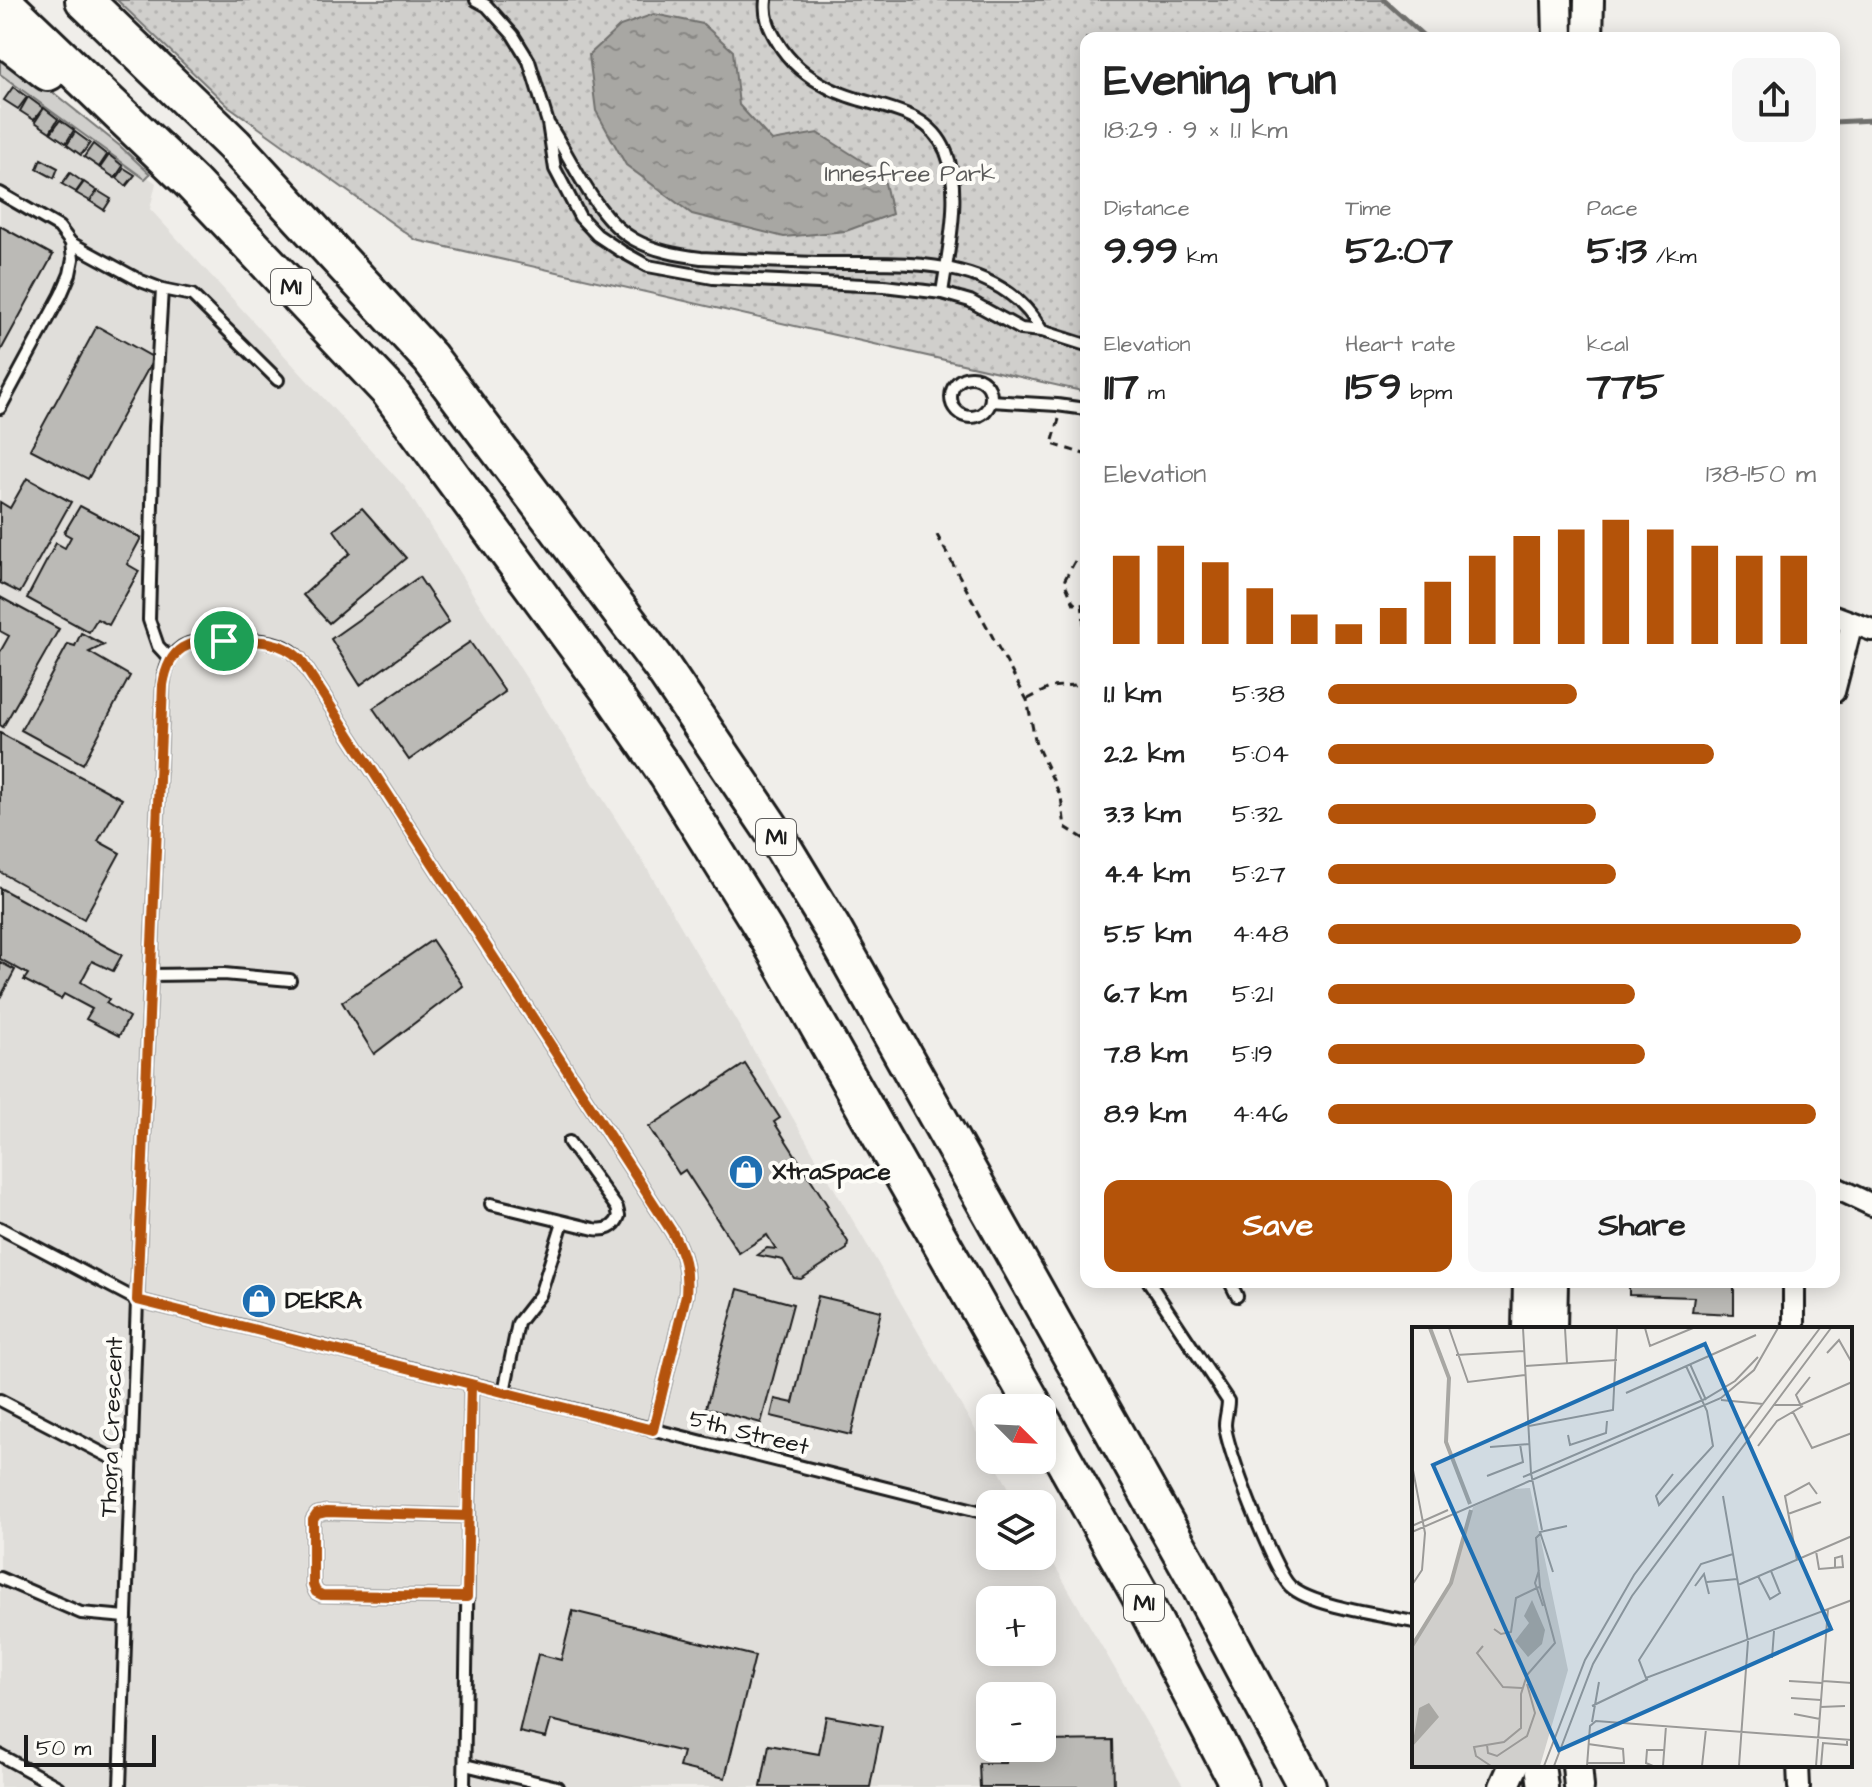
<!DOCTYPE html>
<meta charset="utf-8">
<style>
body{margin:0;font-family:"Architects Daughter",sans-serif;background:#f6f6f6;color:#222;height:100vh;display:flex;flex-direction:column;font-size:30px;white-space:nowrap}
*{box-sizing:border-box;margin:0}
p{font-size:26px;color:#767676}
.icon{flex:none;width:44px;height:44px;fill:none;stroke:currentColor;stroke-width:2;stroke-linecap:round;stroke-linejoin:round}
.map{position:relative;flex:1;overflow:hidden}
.side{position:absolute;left:1080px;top:32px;width:760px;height:1256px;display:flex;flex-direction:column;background:#fff;border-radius:16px;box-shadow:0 4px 20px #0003}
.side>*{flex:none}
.needle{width:52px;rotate:114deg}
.controls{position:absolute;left:976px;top:1394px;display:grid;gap:16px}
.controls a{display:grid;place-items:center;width:80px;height:80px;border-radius:16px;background:#fff;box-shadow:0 4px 20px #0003;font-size:40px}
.scale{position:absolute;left:24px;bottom:20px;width:132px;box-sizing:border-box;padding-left:8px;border:4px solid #1c1c1c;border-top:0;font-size:22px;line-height:28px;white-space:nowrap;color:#1c1c1c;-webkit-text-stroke:6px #fdfcf7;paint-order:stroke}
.pin{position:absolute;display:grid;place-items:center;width:68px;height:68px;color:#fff;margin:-34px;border:4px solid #fff;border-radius:50%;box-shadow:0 2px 8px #0007}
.round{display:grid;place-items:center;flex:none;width:84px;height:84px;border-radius:16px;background:#f6f6f6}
.headline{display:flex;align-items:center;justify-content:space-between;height:136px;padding:0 24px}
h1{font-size:44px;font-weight:700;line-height:60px}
.figures{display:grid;grid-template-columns:repeat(3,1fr);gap:12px;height:136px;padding:8px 24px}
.figures div{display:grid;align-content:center}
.figures b{font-size:40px;font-weight:700}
.figures small{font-size:22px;font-weight:400}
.figures p{font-size:22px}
.chart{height:224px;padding:16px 24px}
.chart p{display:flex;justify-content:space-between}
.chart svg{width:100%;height:144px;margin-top:8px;stroke:#b45309;stroke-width:6}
.action{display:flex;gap:16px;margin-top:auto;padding:16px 24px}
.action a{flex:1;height:92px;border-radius:16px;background:#b45309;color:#fff;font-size:32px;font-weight:700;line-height:92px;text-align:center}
.action a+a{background:#f6f6f6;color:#222}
ul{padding:0 24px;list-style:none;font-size:26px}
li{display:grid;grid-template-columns:128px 96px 1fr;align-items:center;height:60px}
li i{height:20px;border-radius:10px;background:#b45309}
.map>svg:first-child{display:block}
.built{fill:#e0deda;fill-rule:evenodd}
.grass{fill:url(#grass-tufts);stroke:#767674;stroke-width:2}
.park{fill:url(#park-dots);stroke:#767674;stroke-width:2}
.water{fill:url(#water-ripples);stroke:#706f6d;stroke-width:2}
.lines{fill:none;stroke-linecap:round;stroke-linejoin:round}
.stream{stroke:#706f6d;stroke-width:5}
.building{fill:#bbbab6;stroke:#1c1c1c;stroke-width:2}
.lane-casing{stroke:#1c1c1c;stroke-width:16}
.street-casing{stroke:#1c1c1c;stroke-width:26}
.secondary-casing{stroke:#1c1c1c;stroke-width:34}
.highway-casing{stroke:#1c1c1c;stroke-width:42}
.path{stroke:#1c1c1c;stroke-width:3;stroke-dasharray:8 6;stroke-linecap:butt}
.lane{stroke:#fdfcf7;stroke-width:10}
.street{stroke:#fdfcf7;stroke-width:20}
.secondary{stroke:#fdfcf7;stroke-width:28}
.highway{stroke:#fdfcf7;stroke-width:36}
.route-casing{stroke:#fff;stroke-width:16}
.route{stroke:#b45309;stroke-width:10}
.labels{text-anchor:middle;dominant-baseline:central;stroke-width:8;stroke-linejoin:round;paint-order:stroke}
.shield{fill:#fdfcf7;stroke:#605f5e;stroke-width:2}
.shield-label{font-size:22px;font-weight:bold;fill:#1c1c1c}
.park-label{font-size:24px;fill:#5b5b5a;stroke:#fdfcf7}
.poi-label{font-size:24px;font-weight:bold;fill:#1c1c1c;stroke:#fdfcf7;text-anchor:start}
.street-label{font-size:24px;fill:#1c1c1c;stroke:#fdfcf7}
.inset-river{fill:none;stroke:#a8a7a3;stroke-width:4}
.inset-road{fill:none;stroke:#9b9a98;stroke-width:2}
.view{fill:#1f6fb2;fill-opacity:0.15;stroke:#1f6fb2;stroke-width:4}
.inset-edge{fill:none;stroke:#1c1c1c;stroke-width:4}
</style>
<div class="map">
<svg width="1872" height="1787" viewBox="0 0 1872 1787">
<defs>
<pattern id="grass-tufts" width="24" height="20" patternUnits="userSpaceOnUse" patternTransform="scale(2)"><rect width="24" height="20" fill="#d0cfcc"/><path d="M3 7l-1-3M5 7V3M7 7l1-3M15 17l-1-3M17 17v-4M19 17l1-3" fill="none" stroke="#b2b1af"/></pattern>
<pattern id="park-dots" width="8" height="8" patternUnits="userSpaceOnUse" patternTransform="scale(2)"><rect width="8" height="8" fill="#d0cfcc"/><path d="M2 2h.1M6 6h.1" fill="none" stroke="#b2b1af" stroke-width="1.8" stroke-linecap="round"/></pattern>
<pattern id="water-ripples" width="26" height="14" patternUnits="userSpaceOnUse" patternTransform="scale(2)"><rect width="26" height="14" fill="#a8a7a3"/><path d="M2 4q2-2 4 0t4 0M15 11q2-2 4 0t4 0" fill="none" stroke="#888784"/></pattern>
</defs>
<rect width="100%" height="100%" fill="#f0eeea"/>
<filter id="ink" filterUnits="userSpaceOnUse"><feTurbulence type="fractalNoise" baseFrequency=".0125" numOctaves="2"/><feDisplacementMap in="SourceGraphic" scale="16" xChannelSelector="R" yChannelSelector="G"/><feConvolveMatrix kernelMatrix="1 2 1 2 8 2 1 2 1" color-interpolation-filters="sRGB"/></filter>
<g filter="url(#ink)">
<path class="built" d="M0,70L156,183L150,209L405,487L645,865L990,1455V1460H993L1018,1504H990V1556H1042V1544L1184,1787H0ZM990,1600H1042V1652H990ZM990,1696H1042V1748H990Z"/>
<polygon class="grass" points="0,50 120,146 150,174 145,179 0,74"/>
<polygon class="park" points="117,0 1384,0 1426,38 1086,38 1086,392 416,240 227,105"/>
<polygon class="water" points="654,14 703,24 733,51 739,105 772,141 818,133 883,174 892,214 846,231 784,237 692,214 626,165 596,111 589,55 620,26"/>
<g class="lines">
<g class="stream">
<polyline points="1384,0 1426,38"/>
<polyline points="1834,122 1872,120"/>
</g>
</g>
<g class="building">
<polygon points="13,87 27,97 18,109 4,100"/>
<polygon points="28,97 43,108 34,120 20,111"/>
<polygon points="44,108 58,119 50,132 35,122"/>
<polygon points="60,120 74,130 66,143 51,133"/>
<polygon points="75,132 90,143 81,155 67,145"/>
<polygon points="93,144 107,155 99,167 84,157"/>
<polygon points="109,155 123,166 115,178 100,168"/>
<polygon points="41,159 58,168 54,178 37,169"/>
<polygon points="124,168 135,175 126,186 117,178"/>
<polygon points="70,173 83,182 76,192 62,184"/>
<polygon points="84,182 97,191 90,201 76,193"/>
<polygon points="98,191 111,199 104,210 90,201"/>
<polygon points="0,226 53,255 0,352"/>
<polygon points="97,326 154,358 88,479 30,449"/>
<polygon points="27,478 71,502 20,593 0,583 0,502 10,508"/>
<polygon points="80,506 141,538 127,564 139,571 109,625 97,619 89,632 27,598 56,543 65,548 71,537 64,533"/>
<polygon points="362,508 406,558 329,623 303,595 350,553 334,530"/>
<polygon points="419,577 449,622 360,685 331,639"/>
<polygon points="0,597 59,629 3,727 0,725 0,652 9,636 0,631"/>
<polygon points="81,633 104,645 89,652 130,676 83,764 21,730 68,644 75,646"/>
<polygon points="470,642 505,692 409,760 373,708"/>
<polygon points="0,733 122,799 98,841 120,853 84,919 0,872"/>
<polygon points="0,888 122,955 113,971 92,961 81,982 109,999 106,1003 129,1017 119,1036 86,1019 92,1009 64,994 61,999 24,980 28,974 0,959"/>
<polygon points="432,940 463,986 374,1054 342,1002"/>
<polygon points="0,962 15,970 0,998"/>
<polygon points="745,1064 780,1118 774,1122 828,1206 826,1207 848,1242 847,1249 801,1279 794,1278 783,1260 757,1255 767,1248 776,1249 767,1235 739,1253 685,1170 679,1174 649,1127"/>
<polygon points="1629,1282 1734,1282 1734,1314 1692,1312 1694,1297 1629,1295"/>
<polygon points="738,1289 793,1304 761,1423 706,1408"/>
<polygon points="818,1296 881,1311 851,1435 771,1416 775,1399 793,1403"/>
<polygon points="573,1611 755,1656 725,1778 679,1767 683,1752 551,1720 546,1738 519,1732 538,1654 561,1660"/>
<polygon points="826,1716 882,1726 870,1787 761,1787 769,1745 819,1754"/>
<polygon points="1113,1740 1114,1787 980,1787 979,1763 1006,1763 1006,1748 1042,1748 1042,1741"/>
</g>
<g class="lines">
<g class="lane-casing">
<g id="lane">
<polyline points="476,0 487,6 513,35 529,61 548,123 555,169 580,217 597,235 621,251 648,266 713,278 884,286 942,293 970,301 1021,329 1042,331 1086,345"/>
<path d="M766,0C764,16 769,28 777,41C789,62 809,78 831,89C871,109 927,105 946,152C962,192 948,252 942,293"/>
<path d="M550,126C573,162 597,220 635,240C655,251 678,255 701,258C742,260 783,262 825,263C900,264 999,253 1042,331"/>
<polyline points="0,193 59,227 71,243 73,259 70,274 61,295 0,408"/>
<polyline points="71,243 141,281 162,289 192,295 278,380"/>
<polyline points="162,289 154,426 149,620 158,646 170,659"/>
<circle cx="971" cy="397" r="20"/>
<polyline points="991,401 1057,405 1086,409"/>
<polyline points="151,975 224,974 290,980"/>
<path d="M491,1204L594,1229C605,1231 615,1228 619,1216L617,1208L569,1142"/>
<polyline points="0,1228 137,1300 990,1514"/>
<path d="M1149,1282L1228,1401C1228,1409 1225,1418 1225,1425C1226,1448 1274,1571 1290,1586C1310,1606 1385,1616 1414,1622"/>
<polyline points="1230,1282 1237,1296"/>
<polyline points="504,1392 518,1323 540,1295 563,1222"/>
<polyline points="0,1400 131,1468"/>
<polyline points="0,1578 81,1613 126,1617"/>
<polyline points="467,1597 322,1595 316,1592 313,1585 313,1520 317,1514 326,1512 468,1516"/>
<polyline points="0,1755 58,1787"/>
<polyline points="465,1765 557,1787"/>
<path d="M120,1787L137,1300L163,685C165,670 169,656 182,647C199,636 260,638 280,645C289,648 294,653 300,659L672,1232C684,1254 688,1270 686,1295L653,1430"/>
<polyline points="464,1787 471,1384"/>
</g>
</g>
<g class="street-casing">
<g id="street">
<polyline points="1834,616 1872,630"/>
<polyline points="1834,692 1852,623"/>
<polyline points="1834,1187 1872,1205"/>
<polyline points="1794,1282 1794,1329"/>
<polyline points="1798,1765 1799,1787"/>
</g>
</g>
<g class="secondary-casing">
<g id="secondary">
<polyline points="1557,0 1558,38"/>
<polyline points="1588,38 1589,0"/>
<polyline points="1527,1329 1528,1282"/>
<polyline points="1552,1329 1553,1282"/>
<polyline points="1540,1765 1543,1787"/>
<polyline points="1577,1765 1579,1787"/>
<polyline points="1504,1787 1514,1765"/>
</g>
</g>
<g class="highway-casing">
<g id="highway">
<polyline points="1,0 192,183 389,391 610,691 667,774 764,930 1035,1408"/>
<polyline points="84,0 234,145 430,358 662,667 776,836 833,930 1193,1573 1307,1787"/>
<polyline points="0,35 48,72"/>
<polyline points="1042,1421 1140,1595 1240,1787"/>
</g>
</g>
<g class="path">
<polyline points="1059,419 1052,444 1084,454"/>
<polyline points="937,535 1027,700 1036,744 1061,797 1065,827 1086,840"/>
<polyline points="1075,561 1064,581 1074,604 1082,603 1086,641"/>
<polyline points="1028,699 1051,687 1074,685 1086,678"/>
</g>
<use href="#lane" class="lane"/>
<use href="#street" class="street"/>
<use href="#secondary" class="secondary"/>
<use href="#highway" class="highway"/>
</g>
</g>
<g class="lines" filter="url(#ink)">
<g class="route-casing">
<path id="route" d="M224,641C188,639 169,647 163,685L137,1300L471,1384L467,1597L322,1595L316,1592L313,1585V1520L317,1514L326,1512L468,1516L471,1384L653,1430L686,1295C688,1270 684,1254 672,1232L300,659C279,638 252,641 224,641"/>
</g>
<use href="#route" class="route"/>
</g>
<defs>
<g id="shop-disc" transform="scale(1.8)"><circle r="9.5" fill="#1f6fb2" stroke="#fdfcf7"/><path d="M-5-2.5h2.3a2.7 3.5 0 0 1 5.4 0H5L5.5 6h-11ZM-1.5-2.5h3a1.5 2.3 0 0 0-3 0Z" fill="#fff"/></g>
</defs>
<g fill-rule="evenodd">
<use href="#shop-disc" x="746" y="1172"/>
<use href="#shop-disc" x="259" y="1301"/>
</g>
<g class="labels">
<g class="shield">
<rect x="271" y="269" width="40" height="36" rx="6"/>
<rect x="756" y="819" width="40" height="36" rx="6"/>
<rect x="1124" y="1585" width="40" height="36" rx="6"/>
</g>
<g class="shield-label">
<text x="291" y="287">M1</text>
<text x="776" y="837">M1</text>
<text x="1144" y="1603">M1</text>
</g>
<g class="park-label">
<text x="910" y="174">Innesfree Park</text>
</g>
<g class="poi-label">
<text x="772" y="1172">XtraSpace</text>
<text x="285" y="1301">DEKRA</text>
</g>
<g class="street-label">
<text transform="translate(112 1427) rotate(-88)">Thora Crescent</text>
<text transform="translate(749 1433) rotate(14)">5th Street</text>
</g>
</g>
<g transform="translate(1412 1327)">
<rect width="440" height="440" fill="#f0eeea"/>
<path d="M118,161L156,343L128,439H0V319L34,267L61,180L101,162Z" fill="#d0cfcc"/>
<path d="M120,273L133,303L130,317L116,330L103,314L117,296L112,289ZM17,376L27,390L0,420L7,381Z" fill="#a8a7a3"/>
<path class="inset-river" d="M18,1L37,51L34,115L58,177M0,319L39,256L59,183"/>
<path class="inset-road" d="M37,1L56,55L113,48M111,1L119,146L130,203M153,1L155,36M233,1L238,19L281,1M415,26L427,13L440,36M44,28L112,24M278,37L294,73M113,39L205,33M214,66L344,8M309,73L351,77M361,78H388L440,55M389,79L384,68L398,50M381,85L400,121L440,106M117,99L201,83L205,1M156,108L158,118L194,106L195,94M346,119L365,94L391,79M78,120L117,117M0,138L13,206L10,243L0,258M261,147L244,169L247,178L301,119L295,84L274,39M75,149L111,135L108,117M111,150L293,72L323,54L346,30M311,169L336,314L327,439M376,187L409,175M0,199L36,183M0,205L309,71L342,43L366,1M404,224L407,242L431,240L430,229L423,231V240M321,227L289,237L227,333L234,351L440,273M385,233L373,169L397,156L405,167M127,243L123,256L131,279M141,245L128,205L155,199M346,249L358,272L368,266L359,244M295,255L325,252M326,258L440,209M283,259L292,247L297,267M82,302L89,307L99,305L104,271L127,260M71,319L65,326L91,360L110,361M360,331L362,304M377,354L410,356M411,354L440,356M379,371L409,373M180,379L236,352M408,380L433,379M382,387L408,392M180,395L187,355M75,418L76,426L85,429L115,409L123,386L115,357M175,436H212L211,422L176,417M79,439L64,429L62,420L92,415L109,401V367L115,348L143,316L128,260L124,211L128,207M132,439L173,333L222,248L408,1M142,439L181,337L220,269L419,1M175,439L178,399L184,394L440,413M241,439L234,436L235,423H252M251,439L254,399M290,439L294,402M404,439L416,282M409,439L411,416L435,418V412"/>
<path class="view" d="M293,17L419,302L147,423L21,138Z"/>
<rect width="440" height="440" class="inset-edge"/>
</g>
</svg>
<div class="controls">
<a><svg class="needle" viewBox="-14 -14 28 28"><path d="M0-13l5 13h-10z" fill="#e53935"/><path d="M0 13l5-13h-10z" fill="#767676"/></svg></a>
<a><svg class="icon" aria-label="layers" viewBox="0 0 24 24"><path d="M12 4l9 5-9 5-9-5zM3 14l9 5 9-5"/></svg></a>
<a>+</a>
<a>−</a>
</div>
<div class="scale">50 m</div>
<div class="pin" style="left:224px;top:641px;background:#1e9e55"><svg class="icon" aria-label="arrive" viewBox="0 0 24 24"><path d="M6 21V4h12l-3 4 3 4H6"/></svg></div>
<section class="side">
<div class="headline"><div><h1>Evening run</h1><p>18:29 · 9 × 1.1 km</p></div><a class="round"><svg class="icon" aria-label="share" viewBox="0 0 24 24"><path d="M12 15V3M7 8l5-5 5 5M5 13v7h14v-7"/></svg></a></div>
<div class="figures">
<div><p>Distance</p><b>9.99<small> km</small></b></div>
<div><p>Time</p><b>52:07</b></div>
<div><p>Pace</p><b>5:13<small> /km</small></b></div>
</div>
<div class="figures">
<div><p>Elevation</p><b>117<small> m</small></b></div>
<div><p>Heart rate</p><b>159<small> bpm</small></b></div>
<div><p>kcal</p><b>775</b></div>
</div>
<div class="chart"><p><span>Elevation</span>138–150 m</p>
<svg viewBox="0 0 160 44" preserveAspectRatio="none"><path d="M5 44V17M15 44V14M25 44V19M35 44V27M45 44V35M55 44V38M65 44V33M75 44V25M85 44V17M95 44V11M105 44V9M115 44V6M125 44V9M135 44V14M145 44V17M155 44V17"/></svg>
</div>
<ul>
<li><b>1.1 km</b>5:38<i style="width:51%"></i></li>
<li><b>2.2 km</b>5:04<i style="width:79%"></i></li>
<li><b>3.3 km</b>5:32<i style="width:55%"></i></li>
<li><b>4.4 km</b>5:27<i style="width:59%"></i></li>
<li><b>5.5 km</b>4:48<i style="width:97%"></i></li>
<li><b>6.7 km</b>5:21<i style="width:63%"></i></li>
<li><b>7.8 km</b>5:19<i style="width:65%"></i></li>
<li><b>8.9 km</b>4:46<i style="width:100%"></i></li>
</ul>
<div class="action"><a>Save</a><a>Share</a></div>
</section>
</div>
